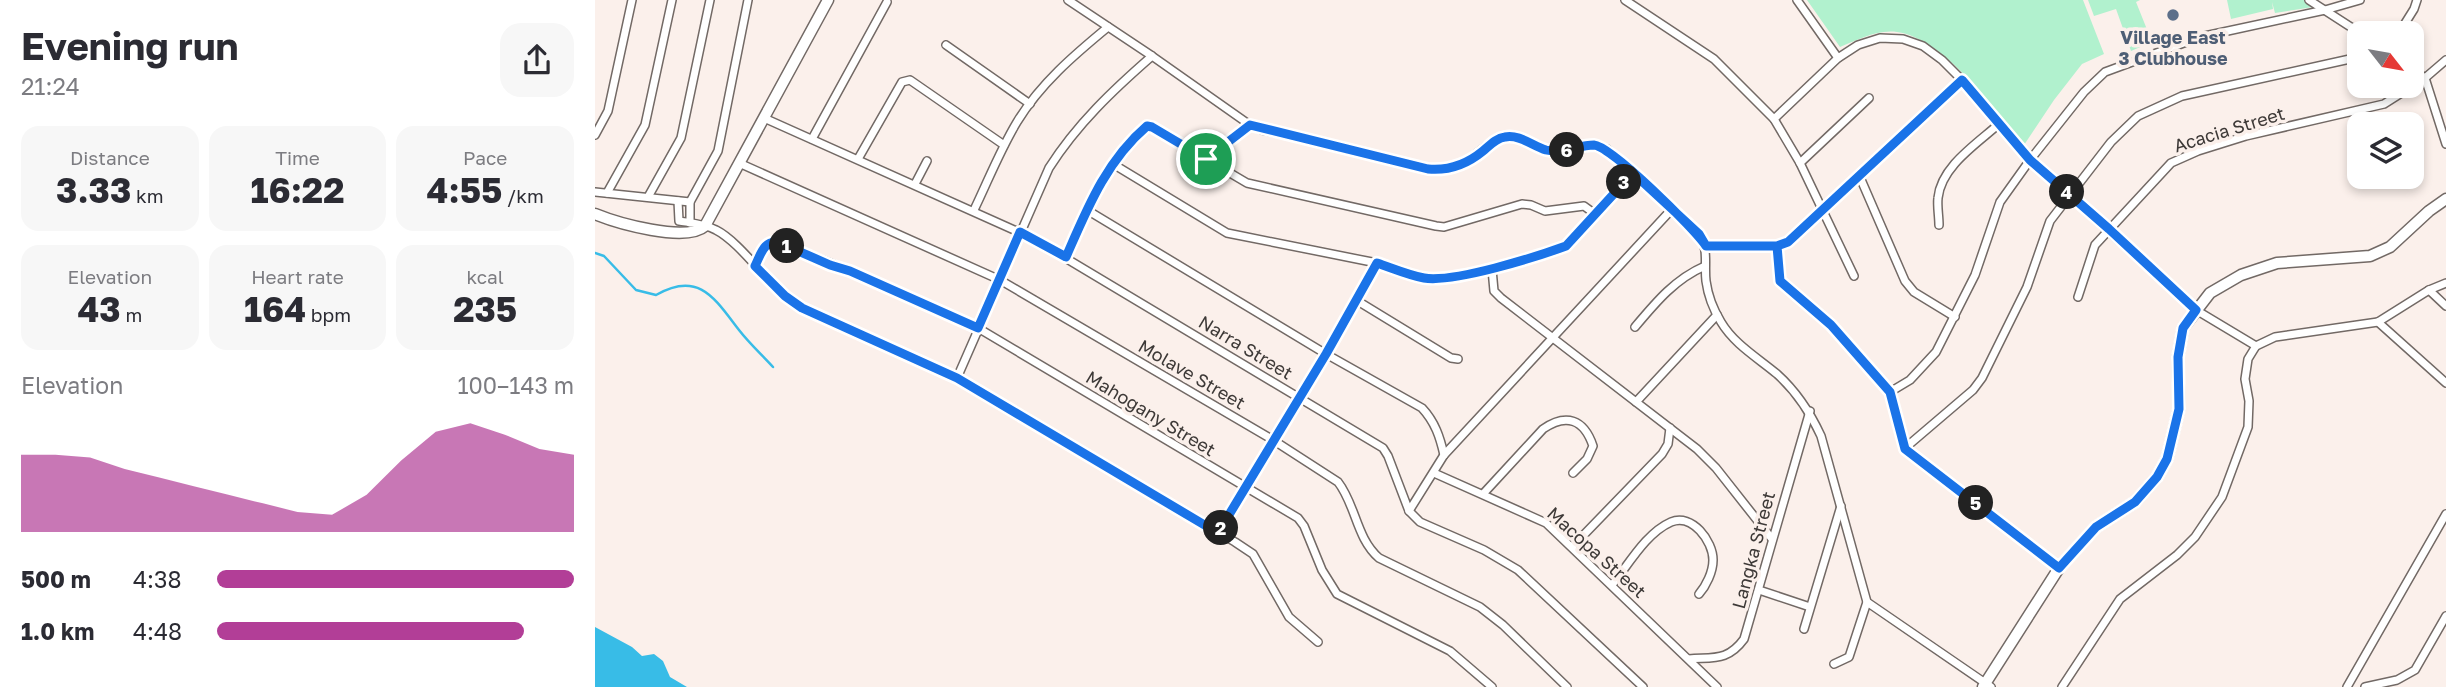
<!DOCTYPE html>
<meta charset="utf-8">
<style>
body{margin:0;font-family:"Golos Text",sans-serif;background:#f7f7f7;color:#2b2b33;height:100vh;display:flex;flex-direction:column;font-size:26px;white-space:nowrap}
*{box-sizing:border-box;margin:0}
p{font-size:23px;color:#7c7c81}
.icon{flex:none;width:38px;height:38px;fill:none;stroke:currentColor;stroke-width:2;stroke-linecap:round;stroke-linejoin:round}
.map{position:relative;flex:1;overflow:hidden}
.panel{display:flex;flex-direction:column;background:#fff;width:595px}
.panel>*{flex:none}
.needle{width:46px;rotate:121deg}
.buttons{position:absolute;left:1752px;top:21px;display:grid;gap:14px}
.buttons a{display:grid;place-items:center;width:77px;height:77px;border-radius:14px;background:#fff;box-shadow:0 4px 10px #0003;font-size:35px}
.pin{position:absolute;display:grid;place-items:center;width:60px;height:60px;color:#fff;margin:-30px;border:4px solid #fff;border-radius:50%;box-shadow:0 2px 7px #0007}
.km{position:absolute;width:35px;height:35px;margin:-18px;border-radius:50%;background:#222;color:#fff;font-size:19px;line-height:35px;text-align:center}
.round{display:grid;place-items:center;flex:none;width:74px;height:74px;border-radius:21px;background:#f7f7f7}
.summary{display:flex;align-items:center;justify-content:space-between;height:119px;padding:0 21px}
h1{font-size:38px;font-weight:700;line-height:52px}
.figures{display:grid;grid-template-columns:repeat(3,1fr);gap:10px;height:119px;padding:7px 21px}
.figures div{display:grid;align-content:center;border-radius:18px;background:#f7f7f7;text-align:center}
.figures b{font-size:35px;font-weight:700}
.figures small{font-size:19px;font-weight:400}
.figures p{font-size:19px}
.chart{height:196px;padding:14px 21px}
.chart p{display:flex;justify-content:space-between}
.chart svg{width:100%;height:126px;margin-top:7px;fill:#b23e97;opacity:.7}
ul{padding:0 21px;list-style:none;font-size:23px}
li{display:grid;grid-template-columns:112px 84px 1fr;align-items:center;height:52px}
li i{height:18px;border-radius:9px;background:#b23e97}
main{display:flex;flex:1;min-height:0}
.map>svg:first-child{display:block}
.green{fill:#b1f1ce}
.water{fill:#38bce7}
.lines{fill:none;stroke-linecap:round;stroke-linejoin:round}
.stream{stroke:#38bce7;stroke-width:2.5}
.street-casing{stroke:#726965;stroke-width:10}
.secondary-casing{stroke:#726965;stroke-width:13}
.street{stroke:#fff;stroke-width:7}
.secondary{stroke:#fff;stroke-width:10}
.route-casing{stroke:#fff;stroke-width:14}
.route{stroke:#1a73e8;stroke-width:9}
.service-dot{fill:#5c6f8a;stroke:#fbf0eb;stroke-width:2.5}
.labels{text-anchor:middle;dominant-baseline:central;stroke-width:7;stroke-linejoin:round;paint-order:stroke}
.service-label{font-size:18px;font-weight:bold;fill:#4e5e75;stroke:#fbf0eb}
.street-label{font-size:18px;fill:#3d3937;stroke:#fbf0eb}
</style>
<main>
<section class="panel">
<div class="summary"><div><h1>Evening run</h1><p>21:24</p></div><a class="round"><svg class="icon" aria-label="share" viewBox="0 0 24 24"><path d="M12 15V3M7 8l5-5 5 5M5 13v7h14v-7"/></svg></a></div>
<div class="figures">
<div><p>Distance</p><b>3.33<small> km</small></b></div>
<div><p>Time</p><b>16:22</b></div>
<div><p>Pace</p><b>4:55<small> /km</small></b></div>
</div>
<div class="figures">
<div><p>Elevation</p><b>43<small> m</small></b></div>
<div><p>Heart rate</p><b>164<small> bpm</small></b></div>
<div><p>kcal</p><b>235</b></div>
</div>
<div class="chart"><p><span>Elevation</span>100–143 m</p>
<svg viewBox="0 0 160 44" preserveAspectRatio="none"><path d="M0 44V17L10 17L20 18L30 22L40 25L50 28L60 31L70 34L80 37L90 38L100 31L110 19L120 9L130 6L140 10L150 15L160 17V44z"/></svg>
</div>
<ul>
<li><b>500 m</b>4:38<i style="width:100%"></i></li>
<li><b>1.0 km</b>4:48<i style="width:86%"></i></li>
</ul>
</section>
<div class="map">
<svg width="1851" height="687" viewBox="0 0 1851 687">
<rect width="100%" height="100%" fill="#fbf0eb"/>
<g class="green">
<path d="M1212,0H1488L1509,54L1487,64L1459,100L1429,145C1401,110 1348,38 1302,32C1283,29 1262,40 1245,47Z"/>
<polygon points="1493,0 1545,0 1541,2 1557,42 1536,51 1521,9 1499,16"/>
<polygon points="1632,0 1714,0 1718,7 1680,13 1677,2 1678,9 1636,19"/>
</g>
<polygon class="water" points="0,627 37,647 47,656 59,654 68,661 75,677 92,687 0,687"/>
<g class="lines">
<path class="stream" d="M0,253L9,256L41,290L61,295C104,270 120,299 144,330C154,343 167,355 178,367"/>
<g class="street-casing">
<g id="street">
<path d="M473,0L557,56L655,125L667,130C703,137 740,145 776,154C797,159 828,172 849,170C874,168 889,141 909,137C925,134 939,148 954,150C974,153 992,142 1012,149L1104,234C1114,250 1109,264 1111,281C1113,296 1118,309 1126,322C1139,344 1163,358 1182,374C1202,392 1215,412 1226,436L1272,602L1396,687"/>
<polyline points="1030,0 1119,59 1179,119 1205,163 1259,276"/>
<polyline points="1202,0 1243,58"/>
<polyline points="1714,0 1765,33"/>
<polyline points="1804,33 1819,9 1822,0"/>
<polyline points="351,45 435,104"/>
<polyline points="1816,68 1830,78 1851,144"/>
<polyline points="169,118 437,238 788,448 793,456 814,511 825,522 889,550 923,570 1048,687"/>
<polyline points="1179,119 1243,58 1263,45 1285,38 1308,39 1328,46 1347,60 1367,80 1435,160 1601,310 1661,346"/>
<polyline points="0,135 13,111 37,0"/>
<polyline points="217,139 292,2"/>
<polyline points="263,159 307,82 315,80 409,145"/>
<polyline points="611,159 655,125"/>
<path d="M144,163L405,280L678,440L743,482C761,505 761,538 784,558L885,607L908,625L972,687"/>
<polyline points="1205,163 1274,98"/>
<polyline points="518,164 632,233 782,263 830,278 850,278 897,269 971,246 1038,173"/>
<polyline points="1264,175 1310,281 1319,292 1360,317"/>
<polyline points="320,184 332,161"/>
<polyline points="0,192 95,202"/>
<polyline points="12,193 50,125 77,0"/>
<polyline points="53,197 86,138 115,0"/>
<path d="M83,201L84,221C96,223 110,224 121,230C145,242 173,284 197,302L362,378L640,542L658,554L694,617L723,642"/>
<path d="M379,210C393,181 405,150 422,122C445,84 479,55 513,27"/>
<path d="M492,210L731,354L827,408C840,422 845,437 849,455"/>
<polyline points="95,223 95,202 123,151 153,0"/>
<path d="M1344,225C1344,216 1342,206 1343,198C1346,166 1383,143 1405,123"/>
<polyline points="1111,245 1182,246 1193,242 1367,80"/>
<polyline points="1182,246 1185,281 1236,325 1295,392 1310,448 1464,568"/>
<path d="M471,257C492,209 511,161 552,126L557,127L652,183L841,226L849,227L927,204L936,205L950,211L989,206L1000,214"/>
<path d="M160,266C166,254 169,239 185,243L255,271L383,328L703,518L709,526L727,570L742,594L855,651L897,687"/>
<polyline points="897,269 899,291 906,298 1102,449 1121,468 1177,539"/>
<polyline points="1834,290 1851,306"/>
<polyline points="1483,297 1500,245 1576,163 1603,151 1651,136 1789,104 1830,78 1851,60"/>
<polyline points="761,300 856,358 863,359"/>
<polyline points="1783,322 1851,383"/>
<path d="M1040,327C1061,302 1080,279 1110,266"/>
<path d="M362,378L454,168C482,124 518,90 557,56"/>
<polyline points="1295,392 1315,380 1341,352 1380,275 1405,202 1435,160 1489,92 1510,72 1605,37 1730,10 1765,0"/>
<polyline points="1041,402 1122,315"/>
<polyline points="1310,448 1378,390 1387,378 1432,287 1455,221 1516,142 1543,116 1587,96 1764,57"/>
<polyline points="839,473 951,523 1122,687"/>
<path d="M888,494L948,429C971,413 989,419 998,446L992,459L978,473"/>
<polyline points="814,511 849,455 1077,209"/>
<polyline points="623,532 731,354 782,263"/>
<polyline points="977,547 1067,454 1073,444 1075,428"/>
<path d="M1017,585C1034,564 1051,533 1076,522C1097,513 1118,541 1118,560C1118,572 1111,586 1104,594"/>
<polyline points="1164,590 1215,607"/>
<polyline points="1209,629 1246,506"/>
<path d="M1094,659C1119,657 1133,661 1149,639L1215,411"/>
<polyline points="1239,664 1254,657 1272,602"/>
<polyline points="1467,687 1525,599 1582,555 1600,537 1627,497 1653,427 1654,401 1650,379 1653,359 1661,346 1680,337 1783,322 1834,290 1851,283"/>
<polyline points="1752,687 1851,514"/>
<polyline points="1770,687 1802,680 1820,670 1851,616"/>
</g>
</g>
<g class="secondary-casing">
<g id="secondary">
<path d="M0,214C22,223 91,243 110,226L233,0"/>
<polyline points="1388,687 1464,568 1501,527 1540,502 1562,477 1572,459 1584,409 1583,357 1588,328 1615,293 1646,275 1682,263 1775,256 1795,247 1834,211 1851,199"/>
</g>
</g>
<use href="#street" class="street"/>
<use href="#secondary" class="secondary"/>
</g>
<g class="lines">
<g class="route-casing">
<path id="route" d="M611,159L557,127L552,126C511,161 492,209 471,257L425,232L383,328L255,271L235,265L185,243C169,239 166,254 160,266L190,296L207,308L362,378L623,533L731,354L782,263C797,268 813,275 829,278C859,283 941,257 971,246L1038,173L1104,234L1111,246H1182L1193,242L1367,80L1435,160L1514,229L1601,310L1588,328L1583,357L1584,409L1572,459L1562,477L1540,502L1501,527L1464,568L1310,449L1295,392L1236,325L1185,281L1182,246H1111C1100,229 1016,146 999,145C983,145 967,154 951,150C938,146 924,134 910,137C901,138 894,146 888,151C871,165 854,171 833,169L655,125L611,159"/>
</g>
<use href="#route" class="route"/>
</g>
<circle class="service-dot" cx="1578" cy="15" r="7"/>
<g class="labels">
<g class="service-label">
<text x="1578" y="37">Village East<tspan x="1578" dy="21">3 Clubhouse</tspan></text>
</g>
<g class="street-label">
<text transform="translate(1634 129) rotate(-17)">Acacia Street</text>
<text transform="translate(651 347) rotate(31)">Narra Street</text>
<text transform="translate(597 374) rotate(30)">Molave Street</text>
<text transform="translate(556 413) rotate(31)">Mahogany Street</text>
<text transform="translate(1158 550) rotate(-75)">Langka Street</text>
<text transform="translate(1002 552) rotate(42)">Macopa Street</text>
</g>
</g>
</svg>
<div class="buttons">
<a><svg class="needle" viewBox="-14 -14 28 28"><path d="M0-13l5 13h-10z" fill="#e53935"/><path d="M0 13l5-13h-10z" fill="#7c7c81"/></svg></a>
<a><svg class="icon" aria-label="layers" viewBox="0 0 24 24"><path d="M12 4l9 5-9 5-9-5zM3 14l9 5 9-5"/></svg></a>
</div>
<div class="pin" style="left:611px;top:159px;background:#1e9e55"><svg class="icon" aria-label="arrive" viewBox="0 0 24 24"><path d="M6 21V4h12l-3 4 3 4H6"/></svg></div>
<b class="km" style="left:192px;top:246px">1</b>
<b class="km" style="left:626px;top:528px">2</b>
<b class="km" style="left:1029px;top:182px">3</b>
<b class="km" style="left:1472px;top:192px">4</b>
<b class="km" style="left:1381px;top:503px">5</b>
<b class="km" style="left:972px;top:150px">6</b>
</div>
</main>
